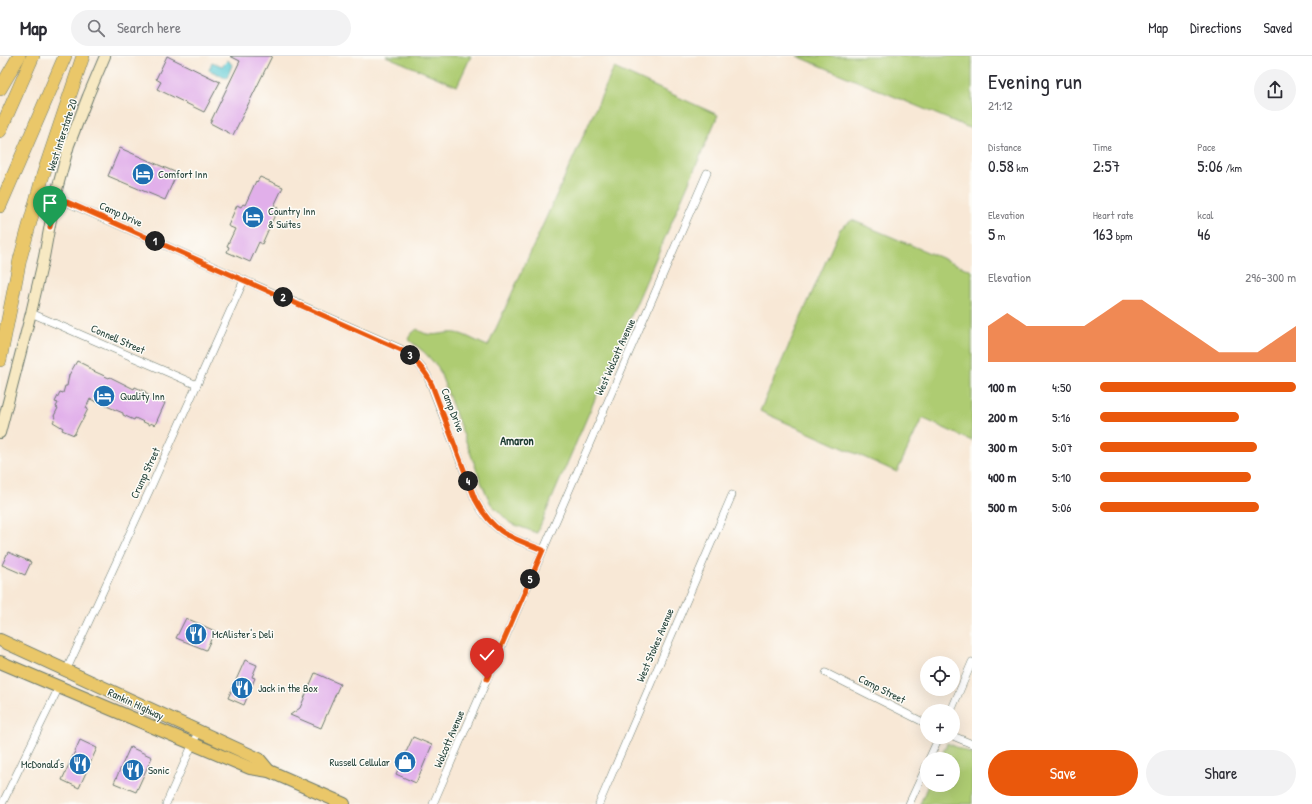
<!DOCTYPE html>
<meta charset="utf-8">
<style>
body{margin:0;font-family:"Patrick Hand",sans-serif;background:#f2f2f3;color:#2b2b33;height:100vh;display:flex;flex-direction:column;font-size:15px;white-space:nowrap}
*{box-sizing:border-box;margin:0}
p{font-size:13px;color:#7c7c81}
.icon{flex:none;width:22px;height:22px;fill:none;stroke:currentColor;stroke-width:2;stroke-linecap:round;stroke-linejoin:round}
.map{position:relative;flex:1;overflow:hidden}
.sheet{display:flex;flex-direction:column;background:#fff;width:340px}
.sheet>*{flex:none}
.buttons{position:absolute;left:920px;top:600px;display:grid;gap:8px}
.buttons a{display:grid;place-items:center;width:40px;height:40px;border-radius:50%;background:#fff;box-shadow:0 4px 16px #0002;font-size:20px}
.pin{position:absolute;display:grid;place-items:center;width:34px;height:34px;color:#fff;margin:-41px -17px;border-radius:50% 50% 50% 0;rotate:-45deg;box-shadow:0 0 4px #0007}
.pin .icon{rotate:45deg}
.km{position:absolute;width:20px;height:20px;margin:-10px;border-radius:50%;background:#222;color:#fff;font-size:11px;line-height:20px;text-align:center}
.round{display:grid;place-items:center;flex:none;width:42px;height:42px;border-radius:21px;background:#f2f2f3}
.overview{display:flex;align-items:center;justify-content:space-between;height:68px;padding:0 16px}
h1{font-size:22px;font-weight:600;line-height:30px}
.stats{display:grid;grid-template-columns:repeat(3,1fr);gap:6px;height:68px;padding:4px 16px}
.stats div{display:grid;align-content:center}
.stats b{font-size:17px;font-weight:600}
.stats small{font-size:11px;font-weight:400}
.stats p{font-size:11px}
.chart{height:112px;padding:8px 16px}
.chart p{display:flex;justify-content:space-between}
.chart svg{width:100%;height:72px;margin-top:4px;fill:#ea580c;opacity:.7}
.button{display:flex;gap:8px;margin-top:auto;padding:8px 16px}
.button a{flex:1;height:46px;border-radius:24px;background:#ea580c;color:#fff;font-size:16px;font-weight:600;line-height:46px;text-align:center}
.button a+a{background:#f2f2f3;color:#2b2b33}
ul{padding:0 16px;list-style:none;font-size:13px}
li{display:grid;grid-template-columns:64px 48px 1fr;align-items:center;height:30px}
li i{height:10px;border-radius:5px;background:#ea580c}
header{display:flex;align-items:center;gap:24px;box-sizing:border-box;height:56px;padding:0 20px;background:#fff;border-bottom:1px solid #e1e1e2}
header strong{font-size:19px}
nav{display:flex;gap:22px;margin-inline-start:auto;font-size:14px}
.search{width:280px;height:36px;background:#f2f2f3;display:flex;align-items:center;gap:10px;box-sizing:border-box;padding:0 14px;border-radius:22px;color:#7c7c81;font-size:15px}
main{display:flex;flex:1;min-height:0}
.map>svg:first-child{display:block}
.green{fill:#aecc72;stroke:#668453}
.water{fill:#5ecad4;stroke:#3e8484}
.building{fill:#e1afea}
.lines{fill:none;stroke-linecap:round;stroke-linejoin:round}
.minor-casing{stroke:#6b796d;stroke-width:8}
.secondary-casing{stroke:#6b796d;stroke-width:12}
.trunk-casing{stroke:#6b796d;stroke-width:14}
.motorway-casing{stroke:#6b796d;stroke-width:14}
.minor{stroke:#fff;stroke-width:7}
.secondary{stroke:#f7e9c3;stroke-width:10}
.trunk{stroke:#eac769;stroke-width:12}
.motorway{stroke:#eac769;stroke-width:13}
.route-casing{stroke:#fff;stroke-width:8}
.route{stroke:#ea580c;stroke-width:5}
.labels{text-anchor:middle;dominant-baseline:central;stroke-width:3;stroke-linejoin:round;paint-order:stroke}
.street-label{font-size:11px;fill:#1f3d34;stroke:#fdfcf7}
.poi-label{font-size:11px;fill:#1f3d34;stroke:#fdfcf7;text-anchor:start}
.neighbourhood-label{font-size:12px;font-weight:bold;fill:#1f3d34;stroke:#fdfcf7}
</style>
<header>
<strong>Map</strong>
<div class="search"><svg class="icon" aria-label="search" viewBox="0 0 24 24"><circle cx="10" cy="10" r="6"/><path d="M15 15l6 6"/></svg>Search here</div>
<nav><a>Map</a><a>Directions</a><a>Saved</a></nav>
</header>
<main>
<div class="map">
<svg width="972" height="748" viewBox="0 0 972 748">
<rect width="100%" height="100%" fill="#fdfcf7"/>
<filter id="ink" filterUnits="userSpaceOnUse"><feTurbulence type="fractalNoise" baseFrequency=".025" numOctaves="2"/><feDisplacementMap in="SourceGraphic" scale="8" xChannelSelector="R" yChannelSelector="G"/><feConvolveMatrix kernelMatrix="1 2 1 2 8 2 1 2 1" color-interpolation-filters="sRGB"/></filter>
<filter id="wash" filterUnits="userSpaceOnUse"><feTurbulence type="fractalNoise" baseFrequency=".012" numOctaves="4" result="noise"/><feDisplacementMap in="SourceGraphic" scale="16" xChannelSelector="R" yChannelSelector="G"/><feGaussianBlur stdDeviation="0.9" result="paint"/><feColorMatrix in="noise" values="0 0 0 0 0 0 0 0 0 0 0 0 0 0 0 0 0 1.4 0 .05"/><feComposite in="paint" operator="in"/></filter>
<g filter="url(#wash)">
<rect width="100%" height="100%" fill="#f8e8d6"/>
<g class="green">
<polygon points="386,0 471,0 457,30"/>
<polygon points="797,0 972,0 972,73"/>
<path d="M614,12L718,59L537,477L510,467L491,448L482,428L438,311L424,296L408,283L411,278L417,273C431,284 442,275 456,277C465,278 479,287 488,290Z"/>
<polygon points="852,164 972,215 972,385 922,362 897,416 760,355 840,173"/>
<polygon points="947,687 972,698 972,748 920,748 928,729 953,729 953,703 940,703"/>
</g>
<polygon class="water" points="228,4 232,9 227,22 209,14 212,6 222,10"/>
<g id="blocks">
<g class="building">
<polygon points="167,0 220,26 204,56 157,33 161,26 156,23"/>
<polygon points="230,0 272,0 233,79 210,67 240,5"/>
<polygon points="120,92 177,117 165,144 108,120"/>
<polygon points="260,121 283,131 274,150 278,152 262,188 259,186 250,206 227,196 229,191 227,190 235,173 228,170 237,149 241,151 243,148 245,149 256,125 257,126"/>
<polygon points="77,305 89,311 89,313 109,322 110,321 134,333 135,331 146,336 146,338 165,347 155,369 150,367 150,369 135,362 134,364 123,359 123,357 90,343 86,352 88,353 82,365 81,365 74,379 62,374 63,372 53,366 56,361 54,360 58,352 56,351 58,347 55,346 60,336 63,337 65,330 67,330 69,319"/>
<polygon points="8,496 31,506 25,519 2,509"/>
<polygon points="186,562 215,575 206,594 176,582"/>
<polygon points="245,604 257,609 252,621 255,622 244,649 228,642"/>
<polygon points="315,617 340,628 321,672 290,659 300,652"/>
<polygon points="413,681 432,689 416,727 396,718"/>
<polygon points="80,684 97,692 79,732 62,724"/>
<polygon points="130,691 152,701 136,736 114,727"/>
</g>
</g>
</g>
<g filter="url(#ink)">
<use href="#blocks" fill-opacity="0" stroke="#6b796d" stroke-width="1"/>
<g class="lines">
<g class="minor-casing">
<g id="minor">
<path d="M55,141L401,293C412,301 420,308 427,319L475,443C493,477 509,481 543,494"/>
<polyline points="31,257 197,329"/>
<polyline points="66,615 151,431 244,224"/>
<polyline points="826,617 927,668"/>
<polyline points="951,655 972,606"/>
<polyline points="953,680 972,688"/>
<polyline points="929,703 939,681"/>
<polyline points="2,748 59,631"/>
<polyline points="166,748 198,676"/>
<polyline points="433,748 707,117"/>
<polyline points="599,748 732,439"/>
<polyline points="909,748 927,709"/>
</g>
</g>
<g class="secondary-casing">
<polyline id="secondary" points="0,377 31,257 44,201 55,141 69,89 88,40 105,0"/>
</g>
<g class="trunk-casing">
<g id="trunk">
<polyline points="0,584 259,703 269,715"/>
<polyline points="0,606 250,712 269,715 344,748"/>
</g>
</g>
<g class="motorway-casing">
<g id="motorway">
<polyline points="0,33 19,0"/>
<polyline points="0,75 33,0"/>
<polyline points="0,150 65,0"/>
<polyline points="0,304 20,203 43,119 83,0"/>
</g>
</g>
<use href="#minor" class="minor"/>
<use href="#secondary" class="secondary"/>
<use href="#trunk" class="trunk"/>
<use href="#motorway" class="motorway"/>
</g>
</g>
<g class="lines" filter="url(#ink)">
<g class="route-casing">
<path id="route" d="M50,171L56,141L401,294C415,303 425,313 432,329L475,443C493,477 509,481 543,494L487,623"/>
</g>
<use href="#route" class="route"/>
</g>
<defs>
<g id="hotel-disc" transform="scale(1.15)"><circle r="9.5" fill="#1f6fb2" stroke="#fdfcf7"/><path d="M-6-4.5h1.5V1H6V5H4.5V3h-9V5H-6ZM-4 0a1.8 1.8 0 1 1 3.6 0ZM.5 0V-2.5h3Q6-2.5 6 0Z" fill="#fff"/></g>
<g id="restaurant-disc" transform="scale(1.15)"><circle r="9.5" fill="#1f6fb2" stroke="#fdfcf7"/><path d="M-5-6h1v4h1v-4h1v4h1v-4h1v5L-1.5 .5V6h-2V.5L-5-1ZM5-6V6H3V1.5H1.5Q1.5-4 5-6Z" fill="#fff"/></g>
<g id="shop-disc" transform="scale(1.15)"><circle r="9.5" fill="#1f6fb2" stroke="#fdfcf7"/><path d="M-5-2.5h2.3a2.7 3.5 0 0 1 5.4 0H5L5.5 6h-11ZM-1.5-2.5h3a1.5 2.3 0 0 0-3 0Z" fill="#fff"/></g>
</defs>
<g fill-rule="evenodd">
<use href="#hotel-disc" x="143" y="118"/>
<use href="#hotel-disc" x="253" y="161"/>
<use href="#hotel-disc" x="104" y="340"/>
<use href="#restaurant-disc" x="196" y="578"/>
<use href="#restaurant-disc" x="242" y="632"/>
<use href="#shop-disc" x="405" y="706"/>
<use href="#restaurant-disc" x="80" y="708"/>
<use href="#restaurant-disc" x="133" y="714"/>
</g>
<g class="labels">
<g class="street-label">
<text transform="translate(62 79) rotate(-72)">West Interstate 20</text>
<text transform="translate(121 158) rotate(24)">Camp Drive</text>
<text transform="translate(118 283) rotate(24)">Connell Street</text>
<text transform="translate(615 301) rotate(-66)">West Wolcott Avenue</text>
<text transform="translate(453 354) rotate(69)">Camp Drive</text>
<text transform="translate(145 417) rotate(-65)">Crump Street</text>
<text transform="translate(655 589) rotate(-67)">West Stokes Avenue</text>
<text transform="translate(882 633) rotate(27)">Camp Street</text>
<text transform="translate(136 648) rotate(25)">Rankin Highway</text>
<text transform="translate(449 683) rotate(-67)">Wolcott Avenue</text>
</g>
<g class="poi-label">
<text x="158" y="118">Comfort Inn</text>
<text x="268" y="155">Country Inn<tspan x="268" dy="13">&amp; Suites</tspan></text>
<text x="120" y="340">Quality Inn</text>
<text x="212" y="578">McAlister's Deli</text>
<text x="258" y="632">Jack in the Box</text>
<text x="390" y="706" text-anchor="end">Russell Cellular</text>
<text x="64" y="708" text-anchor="end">McDonald's</text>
<text x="148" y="714">Sonic</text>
</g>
<g class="neighbourhood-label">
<text x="517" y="384">Amaron</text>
</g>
</g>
</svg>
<div class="buttons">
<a><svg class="icon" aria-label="locate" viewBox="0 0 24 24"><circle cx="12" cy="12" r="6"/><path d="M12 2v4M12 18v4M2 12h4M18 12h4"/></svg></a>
<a>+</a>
<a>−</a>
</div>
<div class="pin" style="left:50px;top:171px;background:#1e9e55"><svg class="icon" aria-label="arrive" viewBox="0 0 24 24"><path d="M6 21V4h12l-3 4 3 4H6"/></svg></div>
<div class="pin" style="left:487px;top:623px;background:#d93025"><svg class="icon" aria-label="check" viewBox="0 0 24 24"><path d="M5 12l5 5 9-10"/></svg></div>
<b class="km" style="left:155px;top:185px">1</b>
<b class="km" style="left:283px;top:241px">2</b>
<b class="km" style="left:410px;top:299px">3</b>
<b class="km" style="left:468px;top:425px">4</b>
<b class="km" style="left:530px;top:523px">5</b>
</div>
<section class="sheet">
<div class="overview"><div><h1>Evening run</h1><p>21:12</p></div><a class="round"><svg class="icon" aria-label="share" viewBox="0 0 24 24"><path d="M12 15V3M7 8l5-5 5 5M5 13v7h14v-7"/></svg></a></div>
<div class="stats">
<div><p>Distance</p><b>0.58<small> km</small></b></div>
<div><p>Time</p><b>2:57</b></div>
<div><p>Pace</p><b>5:06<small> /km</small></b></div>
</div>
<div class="stats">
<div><p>Elevation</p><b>5<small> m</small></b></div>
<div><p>Heart rate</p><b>163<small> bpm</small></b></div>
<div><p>kcal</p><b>46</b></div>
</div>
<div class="chart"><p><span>Elevation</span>296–300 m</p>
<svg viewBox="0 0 160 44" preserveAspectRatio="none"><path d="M0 44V22L10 14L20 22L30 22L40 22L50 22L60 14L70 6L80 6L90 14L100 22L110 30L120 38L130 38L140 38L150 30L160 22V44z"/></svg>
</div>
<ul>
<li><b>100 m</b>4:50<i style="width:100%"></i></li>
<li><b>200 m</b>5:16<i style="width:71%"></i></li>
<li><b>300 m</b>5:07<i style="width:80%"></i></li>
<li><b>400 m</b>5:10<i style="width:77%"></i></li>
<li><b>500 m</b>5:06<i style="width:81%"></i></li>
</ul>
<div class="button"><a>Save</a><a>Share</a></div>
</section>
</main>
